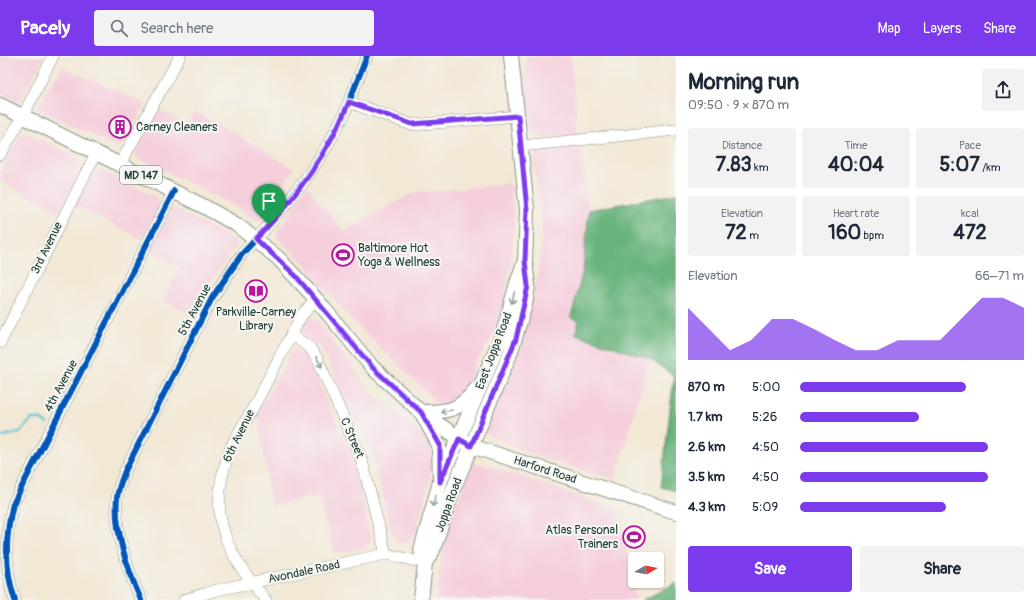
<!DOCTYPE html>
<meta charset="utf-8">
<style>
body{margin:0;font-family:Pangolin,sans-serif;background:#f2f2f3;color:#1f2937;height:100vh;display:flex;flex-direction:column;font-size:15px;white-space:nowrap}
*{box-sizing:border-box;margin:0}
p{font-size:13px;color:#747a83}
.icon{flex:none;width:22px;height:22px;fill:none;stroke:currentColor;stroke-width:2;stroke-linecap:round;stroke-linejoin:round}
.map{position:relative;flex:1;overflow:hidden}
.side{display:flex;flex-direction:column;background:#fff;width:360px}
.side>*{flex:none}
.needle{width:26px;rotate:80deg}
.buttons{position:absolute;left:628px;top:496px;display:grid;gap:8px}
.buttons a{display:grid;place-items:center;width:36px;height:36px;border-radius:4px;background:#fff;box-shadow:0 1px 3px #0004;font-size:20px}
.pin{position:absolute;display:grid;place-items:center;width:34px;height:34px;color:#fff;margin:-41px -17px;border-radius:50% 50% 50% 0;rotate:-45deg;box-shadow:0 0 4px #0007}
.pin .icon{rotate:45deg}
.round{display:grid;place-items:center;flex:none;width:42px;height:42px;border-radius:4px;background:#f2f2f3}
.summary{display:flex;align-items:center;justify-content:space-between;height:68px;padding:0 12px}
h1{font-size:22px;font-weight:700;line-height:30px}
.stats{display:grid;grid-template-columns:repeat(3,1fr);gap:6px;height:68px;padding:4px 12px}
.stats div{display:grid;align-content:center;border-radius:4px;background:#f2f2f3;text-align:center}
.stats b{font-size:20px;font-weight:700}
.stats small{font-size:11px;font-weight:400}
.stats p{font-size:11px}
.chart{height:112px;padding:8px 12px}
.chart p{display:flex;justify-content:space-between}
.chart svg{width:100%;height:72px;margin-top:4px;fill:#7c3aed;opacity:.7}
.button{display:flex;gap:8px;margin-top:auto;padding:8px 12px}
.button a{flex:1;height:46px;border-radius:4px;background:#7c3aed;color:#fff;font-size:16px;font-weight:700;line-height:46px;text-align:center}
.button a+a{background:#f2f2f3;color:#1f2937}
ul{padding:0 12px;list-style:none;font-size:13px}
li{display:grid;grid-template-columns:64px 48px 1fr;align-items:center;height:30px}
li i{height:10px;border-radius:5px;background:#7c3aed}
header{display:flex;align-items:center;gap:24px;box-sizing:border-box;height:56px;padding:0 20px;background:#7c3aed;color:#fff}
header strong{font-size:19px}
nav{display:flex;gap:22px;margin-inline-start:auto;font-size:14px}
.search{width:280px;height:36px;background:#f2f2f3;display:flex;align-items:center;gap:10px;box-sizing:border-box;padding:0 14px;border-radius:4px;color:#747a83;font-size:15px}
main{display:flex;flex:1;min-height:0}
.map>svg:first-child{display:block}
.built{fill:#f5cfdc}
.forest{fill:#68b47c;stroke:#447858}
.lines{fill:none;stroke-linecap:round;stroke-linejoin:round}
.stream{stroke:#5cc9d1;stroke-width:2.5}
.minor-casing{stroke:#889284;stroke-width:12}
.major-casing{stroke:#889284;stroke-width:16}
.minor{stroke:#fff;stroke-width:11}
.major{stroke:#fff;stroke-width:14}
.cycleway-casing{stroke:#f6f6f2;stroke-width:8}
.cycleway{stroke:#0057b8;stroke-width:6}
.oneway{stroke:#8f9e9a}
.route-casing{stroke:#fff;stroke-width:8}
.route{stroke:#7c3aed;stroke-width:5}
.labels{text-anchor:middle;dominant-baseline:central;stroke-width:4;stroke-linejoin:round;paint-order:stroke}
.shield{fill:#f6f6f2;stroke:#60746d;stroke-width:1}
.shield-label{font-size:11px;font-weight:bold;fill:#1f3d34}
.poi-label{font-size:12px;fill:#1f3d34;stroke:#f6f6f2;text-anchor:start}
.street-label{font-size:12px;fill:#1f3d34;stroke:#f6f6f2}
</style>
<header>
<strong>Pacely</strong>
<div class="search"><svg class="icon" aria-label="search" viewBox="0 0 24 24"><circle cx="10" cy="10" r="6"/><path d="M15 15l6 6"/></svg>Search here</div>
<nav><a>Map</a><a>Layers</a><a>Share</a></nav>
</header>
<main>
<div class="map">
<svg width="676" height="544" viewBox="0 0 676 544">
<rect width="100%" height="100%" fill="#f6f6f2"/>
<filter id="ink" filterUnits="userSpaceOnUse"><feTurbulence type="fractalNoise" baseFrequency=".025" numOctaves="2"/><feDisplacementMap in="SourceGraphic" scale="8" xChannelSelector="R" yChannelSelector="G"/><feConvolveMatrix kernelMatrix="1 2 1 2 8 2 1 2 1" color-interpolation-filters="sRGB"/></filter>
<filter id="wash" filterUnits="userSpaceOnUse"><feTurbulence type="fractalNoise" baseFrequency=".012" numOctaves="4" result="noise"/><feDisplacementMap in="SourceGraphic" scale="16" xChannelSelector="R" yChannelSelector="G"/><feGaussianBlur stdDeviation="0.9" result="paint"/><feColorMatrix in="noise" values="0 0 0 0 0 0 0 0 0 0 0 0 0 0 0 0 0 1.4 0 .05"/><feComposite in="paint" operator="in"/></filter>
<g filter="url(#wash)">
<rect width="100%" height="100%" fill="#f2e8d5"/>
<g class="built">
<polygon points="0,0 44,0 19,46 0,37"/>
<polygon points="524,0 571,0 578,79 537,82 530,69"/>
<polygon points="62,11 146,48 119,92 37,53"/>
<polygon points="159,54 188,67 194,56 223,70 294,113 259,166 235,150 198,131 136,101 136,93"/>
<polygon points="26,76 79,102 81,108 59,156 0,125 0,116 21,78"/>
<polygon points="580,89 589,154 583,214 571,262 579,264 576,278 650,303 615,424 538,401 485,377 513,313 525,277 538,215 542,174 533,97 540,93"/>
<polygon points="102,114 157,141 159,151 142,184 75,149 95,115"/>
<polygon points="511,127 514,169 511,205 503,248 491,283 478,304 462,341 443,351 436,347 430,339 354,266 298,201 275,179 307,130 343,175 415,136 440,135"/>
<polygon points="172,151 235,184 236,190 207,231 192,259 163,244 179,211 150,194"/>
<polygon points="311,261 319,266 351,310 376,341 424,379 432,390 434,401 428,432 415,478 407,485 399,487 393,481 371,395 326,301 317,289 307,282 303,276 306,265"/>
<polygon points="292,294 304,299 310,306 355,408 371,485 365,492 335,497 318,440 271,450 258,357"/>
<polygon points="473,408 483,408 617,453 636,544 436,544 443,490 453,456"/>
</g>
<g class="forest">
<polygon points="676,138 676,435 661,431 674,320 650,303 575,278 579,265 571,262 583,214 589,154"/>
<polygon points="676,527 676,544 643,544"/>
</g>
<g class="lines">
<polyline class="stream" points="0,381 20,376 32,363 39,363 47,368"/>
</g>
</g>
<g filter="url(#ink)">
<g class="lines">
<g class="minor-casing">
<g id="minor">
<polyline points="349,46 412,69 518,60"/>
<polyline points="521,90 676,74"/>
<polyline points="0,99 23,60 53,0"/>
<polyline points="120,108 180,0"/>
<polyline points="292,279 310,292 318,304 362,405 386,498"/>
<polyline points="0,287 96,97"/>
<path d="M15,544C4,512 5,480 13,448L174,135"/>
<path d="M141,544C128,515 114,474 117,442C118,432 122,423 125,415L212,242L242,198L269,169L308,120L327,90L343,61L367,0"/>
<polyline points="184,544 217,534 386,498 425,507"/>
<path d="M266,544C226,498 206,458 229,397C234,382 244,368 252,354C268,323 285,291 301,260L316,243"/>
</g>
</g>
<g class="major-casing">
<g id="major">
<polyline points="0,49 205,151 237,169 278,202 316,243 373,312 421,356 439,389 440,426"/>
<path d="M421,356C448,356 459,355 476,333"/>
<polyline points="426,360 471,390 676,456"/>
<polyline points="425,507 433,494 452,436 510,298 525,249 528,230 525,205 527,154 511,0"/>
<polyline points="421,544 425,507 421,494 440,426 503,277 517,227 524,207"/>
</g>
</g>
<use href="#minor" class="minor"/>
<use href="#major" class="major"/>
<g class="cycleway-casing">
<g id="cycleway">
<polyline points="339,272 373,312 421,356"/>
<path d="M15,544C4,512 5,480 13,448L174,135"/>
<path d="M141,544C128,515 114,474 117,442C118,432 122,423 125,415L212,242L242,198L269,169L308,120L327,90L343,61L367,0"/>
</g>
</g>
<use href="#cycleway" class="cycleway"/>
</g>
<defs><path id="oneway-shaft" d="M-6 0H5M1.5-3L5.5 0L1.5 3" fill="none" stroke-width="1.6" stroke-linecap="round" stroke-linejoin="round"/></defs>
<g class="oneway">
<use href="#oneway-shaft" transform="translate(513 242) rotate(103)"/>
<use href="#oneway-shaft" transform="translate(319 306) rotate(62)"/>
<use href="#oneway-shaft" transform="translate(446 355) rotate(170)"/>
<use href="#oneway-shaft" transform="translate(434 445) rotate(107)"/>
</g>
</g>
<g class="lines" filter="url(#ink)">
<g class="route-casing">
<path id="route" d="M349,46L412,68L518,60L527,154L525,205L528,230L516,283L471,390L459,383L440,426V389L421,356L373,312L295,219L256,183C294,144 328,97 349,46Z"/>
</g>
<use href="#route" class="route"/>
</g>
<defs>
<g id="building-ring" transform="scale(1.15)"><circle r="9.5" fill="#f6f6f2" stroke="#b5179e" stroke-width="1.5"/><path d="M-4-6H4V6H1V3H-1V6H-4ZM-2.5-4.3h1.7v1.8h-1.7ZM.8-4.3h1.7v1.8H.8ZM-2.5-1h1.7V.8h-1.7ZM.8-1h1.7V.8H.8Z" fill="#b5179e"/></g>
<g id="stadium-ring" transform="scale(1.15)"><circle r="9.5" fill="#f6f6f2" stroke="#b5179e" stroke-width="1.5"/><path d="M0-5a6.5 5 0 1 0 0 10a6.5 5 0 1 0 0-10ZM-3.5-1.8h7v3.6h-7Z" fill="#b5179e"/></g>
<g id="library-ring" transform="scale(1.15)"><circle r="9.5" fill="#f6f6f2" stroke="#b5179e" stroke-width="1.5"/><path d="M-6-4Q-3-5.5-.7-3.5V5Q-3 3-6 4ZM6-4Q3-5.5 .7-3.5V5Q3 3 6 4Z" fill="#b5179e"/></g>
</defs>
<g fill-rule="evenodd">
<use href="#building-ring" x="120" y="71"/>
<use href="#stadium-ring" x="343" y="199"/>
<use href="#library-ring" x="256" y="235"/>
<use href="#stadium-ring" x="634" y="481"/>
</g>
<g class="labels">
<rect class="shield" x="120" y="110" width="42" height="18" rx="3"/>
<g class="shield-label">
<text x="141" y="119">MD 147</text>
</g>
<g class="poi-label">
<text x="136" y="71">Carney Cleaners</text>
<text x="358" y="192">Baltimore Hot<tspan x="358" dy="14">Yoga &amp; Wellness</tspan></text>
<text x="256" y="256" text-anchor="middle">Parkville-Carney<tspan x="256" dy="14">Library</tspan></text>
<text x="618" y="474" text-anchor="end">Atlas Personal<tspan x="618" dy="14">Trainers</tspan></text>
</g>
<g class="street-label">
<text transform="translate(47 192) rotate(-64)">3rd Avenue</text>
<text transform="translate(195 254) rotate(-62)">5th Avenue</text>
<text transform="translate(494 295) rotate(-69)">East Joppa Road</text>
<text transform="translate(61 330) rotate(-62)">4th Avenue</text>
<text transform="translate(239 380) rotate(-64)">6th Avenue</text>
<text transform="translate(352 382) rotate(67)">C Street</text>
<text transform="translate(545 414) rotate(18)">Harford Road</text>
<text transform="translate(449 449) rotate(-70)">Joppa Road</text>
<text transform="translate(304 516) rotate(-12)">Avondale Road</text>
</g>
</g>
</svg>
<div class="buttons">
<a><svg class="needle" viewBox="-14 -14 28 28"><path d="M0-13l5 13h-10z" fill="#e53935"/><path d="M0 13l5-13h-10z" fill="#747a83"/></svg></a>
</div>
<div class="pin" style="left:269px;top:169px;background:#1e9e55"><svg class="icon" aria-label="arrive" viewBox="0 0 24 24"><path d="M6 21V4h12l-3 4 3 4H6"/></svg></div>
</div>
<section class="side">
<div class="summary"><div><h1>Morning run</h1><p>09:50 · 9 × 870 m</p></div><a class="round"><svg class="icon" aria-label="share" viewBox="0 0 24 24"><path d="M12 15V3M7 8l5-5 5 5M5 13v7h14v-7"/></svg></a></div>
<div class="stats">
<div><p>Distance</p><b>7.83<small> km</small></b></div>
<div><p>Time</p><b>40:04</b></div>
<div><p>Pace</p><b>5:07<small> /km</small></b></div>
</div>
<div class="stats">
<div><p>Elevation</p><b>72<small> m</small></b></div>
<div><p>Heart rate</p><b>160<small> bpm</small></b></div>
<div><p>kcal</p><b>472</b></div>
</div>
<div class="chart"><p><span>Elevation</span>66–71 m</p>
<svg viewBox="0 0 160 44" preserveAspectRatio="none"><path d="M0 44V12L10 25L20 38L30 32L40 19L50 19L60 25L70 32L80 38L90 38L100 32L110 32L120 32L130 19L140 6L150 6L160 12V44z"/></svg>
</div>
<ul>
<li><b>870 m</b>5:00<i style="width:74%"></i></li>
<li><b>1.7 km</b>5:26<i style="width:53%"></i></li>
<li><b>2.6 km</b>4:50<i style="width:84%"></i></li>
<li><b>3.5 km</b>4:50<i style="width:84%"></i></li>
<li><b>4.3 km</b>5:09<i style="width:65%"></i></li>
</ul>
<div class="button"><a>Save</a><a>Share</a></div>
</section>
</main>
